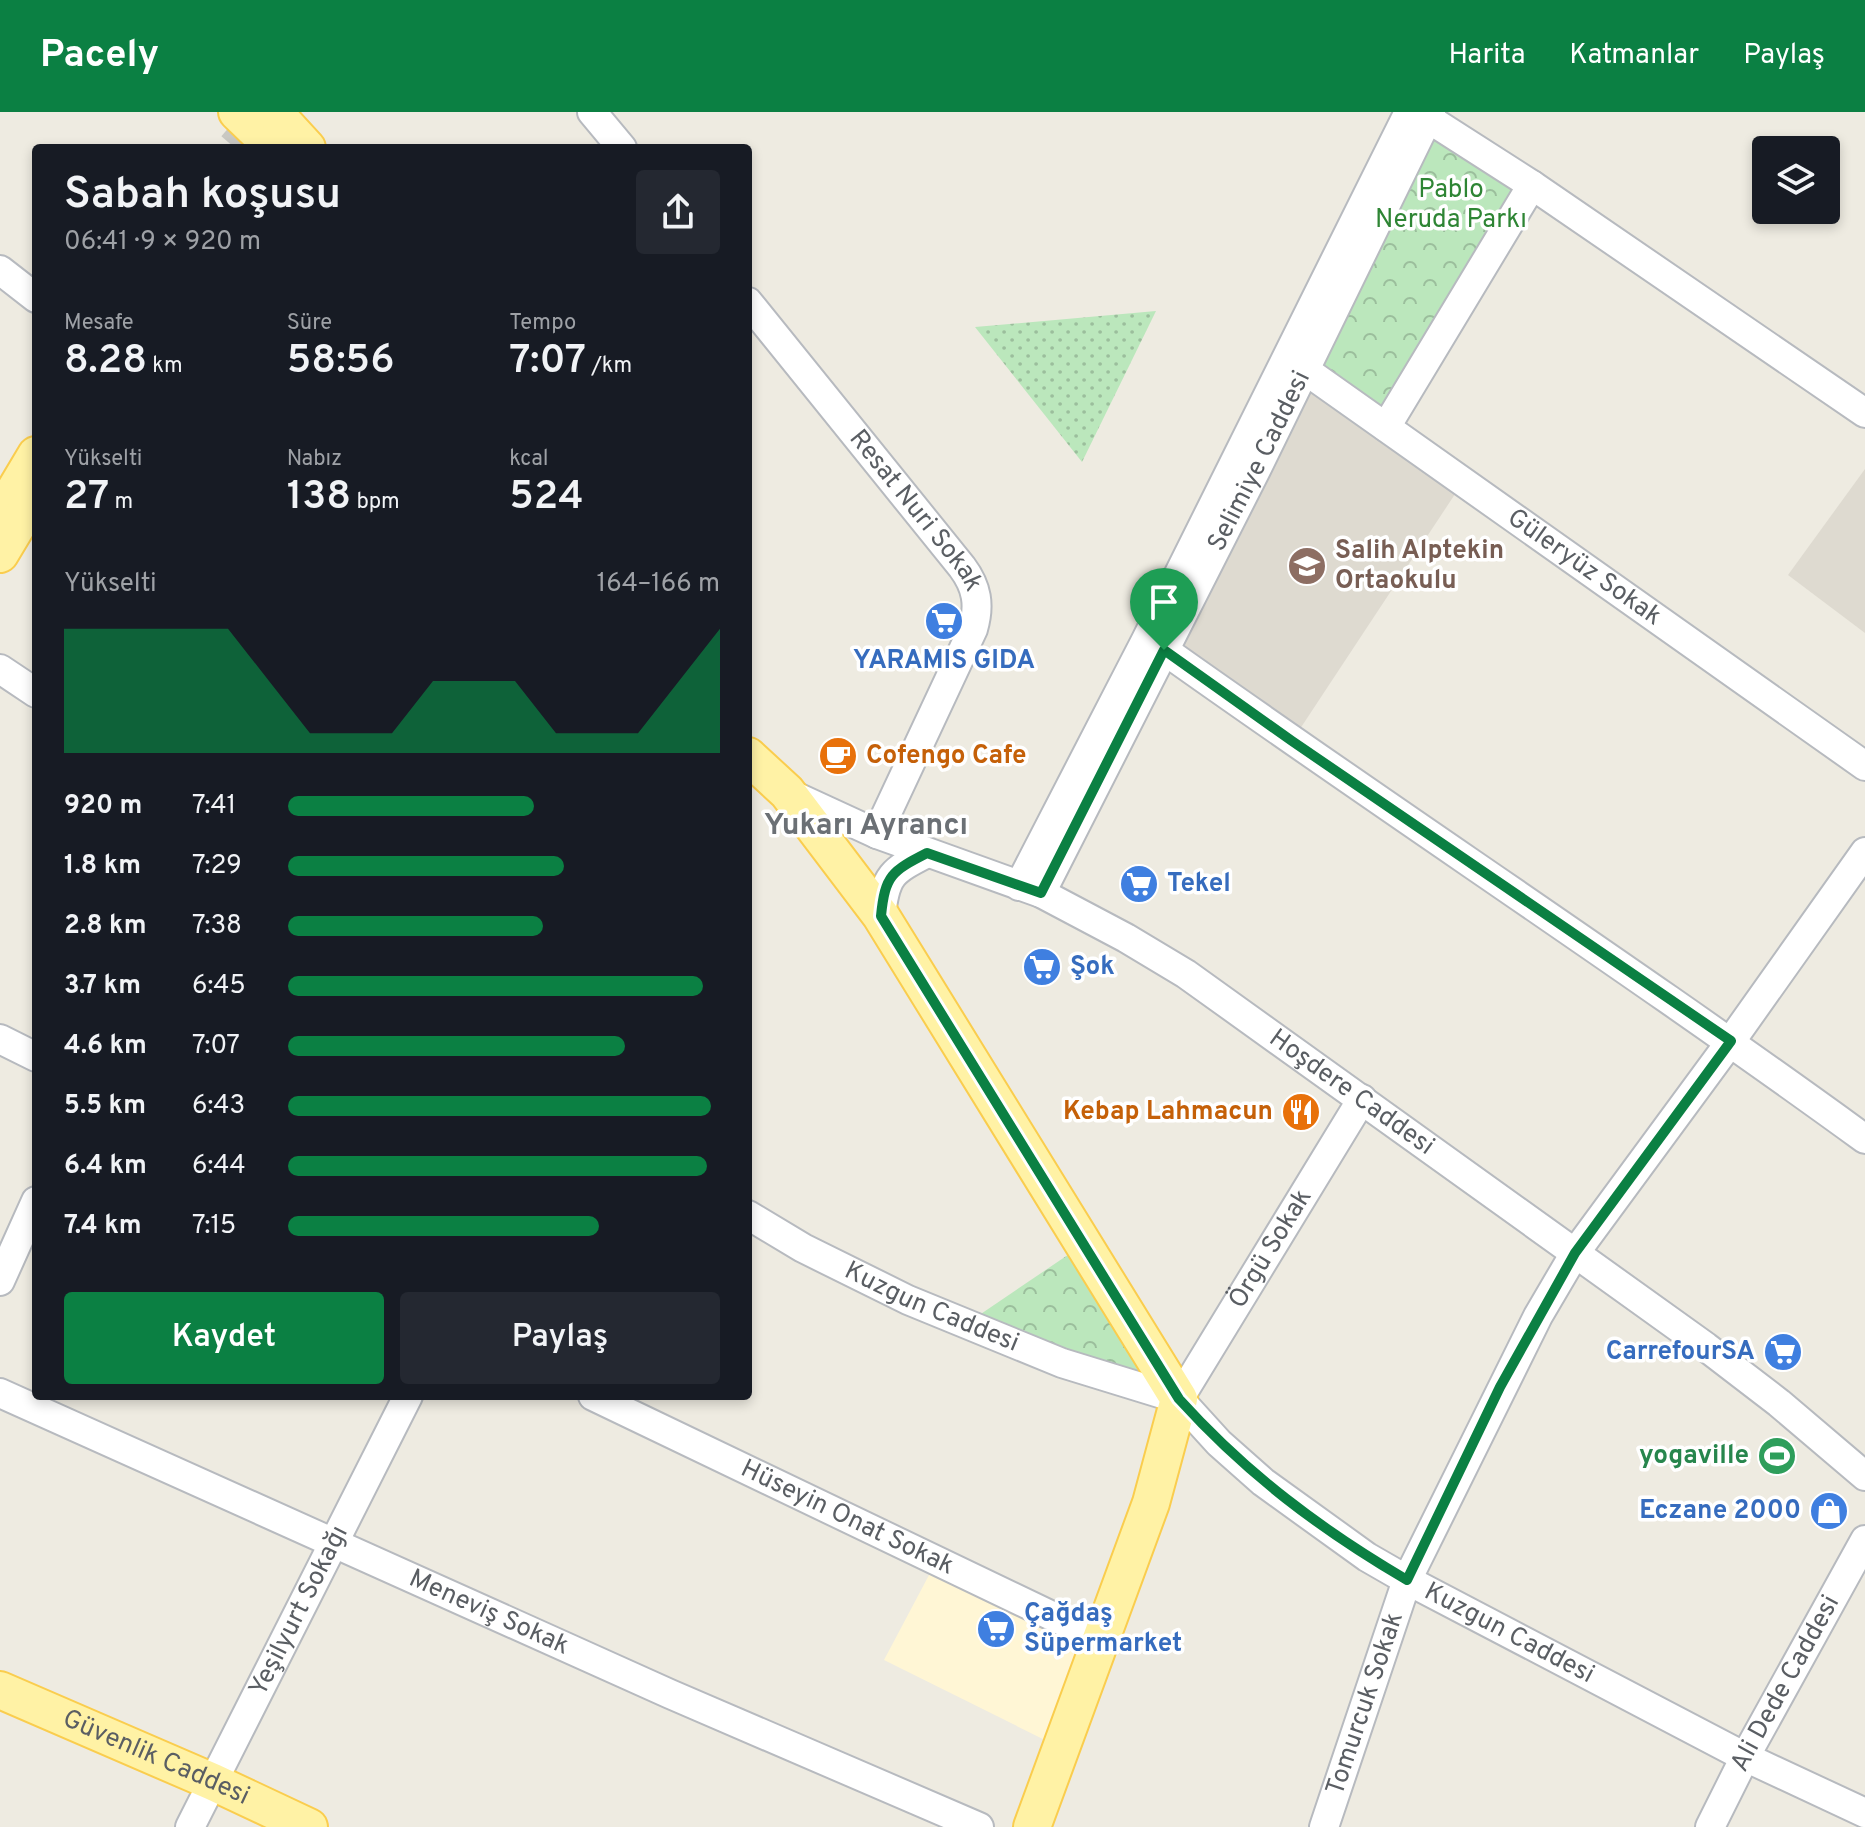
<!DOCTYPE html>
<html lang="tr">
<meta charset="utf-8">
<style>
body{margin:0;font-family:Overpass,sans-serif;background:#242831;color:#f1f3f6;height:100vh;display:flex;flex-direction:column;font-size:30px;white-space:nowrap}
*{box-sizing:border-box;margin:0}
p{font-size:26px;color:#9ea1a6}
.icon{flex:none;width:44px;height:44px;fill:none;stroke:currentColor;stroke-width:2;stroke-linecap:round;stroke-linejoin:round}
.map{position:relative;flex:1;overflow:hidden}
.sheet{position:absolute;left:32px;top:32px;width:720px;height:1256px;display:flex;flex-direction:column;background:#171b24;border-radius:8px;box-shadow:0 4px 12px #0003}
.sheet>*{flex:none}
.fabs{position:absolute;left:1752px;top:24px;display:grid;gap:16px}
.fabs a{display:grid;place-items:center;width:88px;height:88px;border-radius:8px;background:#171b24;box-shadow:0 4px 12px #0003;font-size:40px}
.pin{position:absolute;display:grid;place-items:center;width:68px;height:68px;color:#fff;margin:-82px -34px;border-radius:50% 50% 50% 0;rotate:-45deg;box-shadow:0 0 8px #0007}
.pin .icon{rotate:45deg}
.round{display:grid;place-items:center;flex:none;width:84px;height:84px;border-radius:8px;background:#242831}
.headline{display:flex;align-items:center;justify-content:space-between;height:136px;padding:0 32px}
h1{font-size:44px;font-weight:600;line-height:60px}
.stats{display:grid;grid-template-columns:repeat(3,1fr);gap:12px;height:136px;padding:8px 32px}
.stats div{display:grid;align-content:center}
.stats b{font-size:40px;font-weight:600}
.stats small{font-size:22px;font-weight:400}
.stats p{font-size:22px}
.chart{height:224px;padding:16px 32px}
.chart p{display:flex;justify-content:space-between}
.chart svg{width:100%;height:144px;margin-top:8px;fill:#0b8043;opacity:.7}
.action{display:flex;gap:16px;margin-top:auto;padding:16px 32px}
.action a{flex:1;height:92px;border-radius:8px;background:#0b8043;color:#fff;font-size:32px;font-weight:600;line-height:92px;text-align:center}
.action a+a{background:#242831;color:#f1f3f6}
ul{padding:0 32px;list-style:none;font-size:26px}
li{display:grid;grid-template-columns:128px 96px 1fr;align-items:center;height:60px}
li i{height:20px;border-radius:10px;background:#0b8043}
header{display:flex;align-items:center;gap:48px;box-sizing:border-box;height:112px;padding:0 40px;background:#0b8043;color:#fff}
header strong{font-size:38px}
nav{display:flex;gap:44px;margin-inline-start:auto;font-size:28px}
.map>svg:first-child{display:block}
.commercial{fill:#fff6d5}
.education{fill:#dedad0}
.grass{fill:url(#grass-dots)}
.park{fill:url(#park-crowns)}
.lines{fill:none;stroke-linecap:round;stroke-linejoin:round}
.major-tunnel{stroke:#c9c8c2;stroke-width:36;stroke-dasharray:36 18;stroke-linecap:butt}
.minor-casing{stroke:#b7babf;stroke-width:32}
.major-casing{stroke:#facd4e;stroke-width:40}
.minor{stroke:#fff;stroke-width:28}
.major{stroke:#fff2a5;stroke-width:36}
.route-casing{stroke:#fff;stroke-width:16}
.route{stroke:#0b8043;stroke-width:10}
.labels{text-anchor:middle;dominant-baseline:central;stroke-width:7;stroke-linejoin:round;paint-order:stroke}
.park-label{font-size:26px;fill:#2e8534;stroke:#fff}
.street-label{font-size:26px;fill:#5a5e63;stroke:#fff}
.education-label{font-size:26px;font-weight:bold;fill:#785e54;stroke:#fff;text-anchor:start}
.shop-label{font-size:26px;font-weight:bold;fill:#366cbe;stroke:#fff;text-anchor:start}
.food-label{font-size:26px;font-weight:bold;fill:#c56008;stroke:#fff;text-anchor:start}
.leisure-label{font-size:26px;font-weight:bold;fill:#27864d;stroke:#fff;text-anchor:end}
.quarter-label{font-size:30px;font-weight:bold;fill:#6b7075;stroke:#fff}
</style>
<header>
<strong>Pacely</strong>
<nav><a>Harita</a><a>Katmanlar</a><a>Paylaş</a></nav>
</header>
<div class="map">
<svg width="1865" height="1715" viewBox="0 0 1865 1715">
<defs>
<pattern id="grass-dots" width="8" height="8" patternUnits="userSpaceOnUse" patternTransform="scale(2)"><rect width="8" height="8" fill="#bbe7bc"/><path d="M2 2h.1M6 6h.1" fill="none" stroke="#9bbe9c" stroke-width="1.8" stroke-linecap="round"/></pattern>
<pattern id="park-crowns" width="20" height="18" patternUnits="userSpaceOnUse" patternTransform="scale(2)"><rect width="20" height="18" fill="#bbe7bc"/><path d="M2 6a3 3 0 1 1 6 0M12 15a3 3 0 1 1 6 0" fill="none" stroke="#9bbe9c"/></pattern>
</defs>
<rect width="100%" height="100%" fill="#eeebe1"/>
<polygon class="commercial" points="937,1448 1100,1527 1061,1636 884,1548"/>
<g class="education">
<polygon points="1305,258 1463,370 1292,629 1164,538"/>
<polygon points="1865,357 1865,521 1788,463"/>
</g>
<polygon class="grass" points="1156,199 1082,350 975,215"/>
<g class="park">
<polygon points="1429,5 1532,73 1386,315 1305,258"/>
<polygon points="1084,1132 1179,1287 966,1212"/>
</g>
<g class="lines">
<polyline class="major-tunnel" points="235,36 266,0"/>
<g class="minor-casing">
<g id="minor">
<polyline points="592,0 622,36"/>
<polyline points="1418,0 1532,73 1865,301"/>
<polyline points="0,158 36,186"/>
<path id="s1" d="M748,190L962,455C977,475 980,493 973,517L877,722"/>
<path id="s2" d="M1305,258L1865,654"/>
<polyline points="1386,315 1532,73"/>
<path d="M1164,538C1396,703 1634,859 1865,1027"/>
<polyline points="0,557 36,581"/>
<path id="s3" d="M788,681L877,722L1041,781L1126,826L1186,862L1706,1235L1779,1291L1865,1364"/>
<polyline points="1019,774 1146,528 1409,0"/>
<path id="s4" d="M1041,781L1256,358L1431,0"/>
<path d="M881,804C885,763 892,759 927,741"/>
<polyline points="0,927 36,945"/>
<path id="s5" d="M748,1103L803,1136L908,1188L1062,1251L1179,1287L1219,1331L1263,1370L1367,1445L1407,1468L1745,1645L1865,1701"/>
<polyline points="0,1169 36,1089"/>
<path id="s6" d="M0,1281L670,1582L979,1715"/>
<path id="s7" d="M593,1284L1100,1527"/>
<path id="s8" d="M1179,1287L1362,987"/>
<path id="s9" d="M190,1715L408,1284"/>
<path id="s10" d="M1324,1715L1407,1468L1538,1204L1575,1141L1731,929L1865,740"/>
<path id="s11" d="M1710,1715L1745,1645L1865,1428"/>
</g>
</g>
<g class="major-casing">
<g id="major">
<polyline points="237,0 274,36"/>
<polyline points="274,0 307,36"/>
<polyline points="2,400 36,343"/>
<polyline points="0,442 36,382"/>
<polyline points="748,644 787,680 881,804 1179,1287 1151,1391 1032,1715"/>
<path id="s12" d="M0,1578L213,1670L309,1715"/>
</g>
</g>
<use href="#minor" class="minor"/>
<use href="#major" class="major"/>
</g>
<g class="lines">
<g class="route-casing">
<path id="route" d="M1164,538L1292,629L1731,929L1575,1141L1500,1275L1407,1468C1320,1417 1247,1362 1179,1287L881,804C885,763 892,759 927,741L1041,781Z"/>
</g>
<use href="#route" class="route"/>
</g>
<defs>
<g id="school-disc" transform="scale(2)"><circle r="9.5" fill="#8d6e63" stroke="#fff"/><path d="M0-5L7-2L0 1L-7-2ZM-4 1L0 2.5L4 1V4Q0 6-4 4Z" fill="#fff"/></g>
<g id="supermarket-disc" transform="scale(2)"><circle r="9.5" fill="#3f7fe0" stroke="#fff"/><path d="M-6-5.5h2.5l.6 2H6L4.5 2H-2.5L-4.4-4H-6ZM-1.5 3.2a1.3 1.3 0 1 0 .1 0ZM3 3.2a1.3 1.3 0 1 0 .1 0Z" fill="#fff"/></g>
<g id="cafe-disc" transform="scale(2)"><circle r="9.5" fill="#e8710a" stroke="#fff"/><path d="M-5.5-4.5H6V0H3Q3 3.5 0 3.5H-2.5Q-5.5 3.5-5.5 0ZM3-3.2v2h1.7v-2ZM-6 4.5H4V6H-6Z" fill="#fff"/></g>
<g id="restaurant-disc" transform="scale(2)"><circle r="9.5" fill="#e8710a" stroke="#fff"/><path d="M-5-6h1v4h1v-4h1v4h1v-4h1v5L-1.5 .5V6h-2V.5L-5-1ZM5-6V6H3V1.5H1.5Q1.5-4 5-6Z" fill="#fff"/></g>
<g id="stadium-disc" transform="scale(2)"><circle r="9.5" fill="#2e9e5b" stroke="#fff"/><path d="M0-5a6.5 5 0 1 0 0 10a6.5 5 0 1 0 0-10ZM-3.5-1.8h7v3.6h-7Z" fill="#fff"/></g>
<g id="shop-disc" transform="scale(2)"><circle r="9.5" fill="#3f7fe0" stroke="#fff"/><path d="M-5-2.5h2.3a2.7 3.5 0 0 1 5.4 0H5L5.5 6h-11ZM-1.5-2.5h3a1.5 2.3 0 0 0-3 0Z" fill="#fff"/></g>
</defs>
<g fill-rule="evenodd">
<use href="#school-disc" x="1307" y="454"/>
<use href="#supermarket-disc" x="944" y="509"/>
<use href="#cafe-disc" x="838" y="644"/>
<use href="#supermarket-disc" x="1139" y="772"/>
<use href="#supermarket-disc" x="1042" y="855"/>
<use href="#restaurant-disc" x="1301" y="1000"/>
<use href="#supermarket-disc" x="1783" y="1240"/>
<use href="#stadium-disc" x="1777" y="1344"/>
<use href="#shop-disc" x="1829" y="1399"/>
<use href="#supermarket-disc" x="996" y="1517"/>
</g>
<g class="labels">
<g class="park-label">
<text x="1451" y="78">Pablo<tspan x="1451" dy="30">Neruda Parkı</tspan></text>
</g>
<g class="street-label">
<text stroke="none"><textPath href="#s4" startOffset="484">Selimiye Caddesi</textPath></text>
<text stroke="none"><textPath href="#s1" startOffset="268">Resat Nuri Sokak</textPath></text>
<text stroke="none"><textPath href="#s2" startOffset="342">Güleryüz Sokak</textPath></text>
<text stroke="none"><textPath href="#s3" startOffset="642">Hoşdere Caddesi</textPath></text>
<text stroke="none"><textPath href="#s8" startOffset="176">Örgü Sokak</textPath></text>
<text stroke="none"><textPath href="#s5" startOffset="206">Kuzgun Caddesi</textPath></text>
<text stroke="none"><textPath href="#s7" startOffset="282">Hüseyin Onat Sokak</textPath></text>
<text stroke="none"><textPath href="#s9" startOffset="242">Yeşilyurt Sokağı</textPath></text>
<text stroke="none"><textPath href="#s6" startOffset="536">Meneviş Sokak</textPath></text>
<text stroke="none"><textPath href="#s5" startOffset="878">Kuzgun Caddesi</textPath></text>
<text stroke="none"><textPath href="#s11" startOffset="162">Ali Dede Caddesi</textPath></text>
<text stroke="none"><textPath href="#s10" startOffset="130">Tomurcuk Sokak</textPath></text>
<text stroke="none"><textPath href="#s12" startOffset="170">Güvenlik Caddesi</textPath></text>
</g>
<g class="education-label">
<text x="1335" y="439">Salih Alptekin<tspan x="1335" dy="30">Ortaokulu</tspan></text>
</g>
<g class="shop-label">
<text x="944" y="549" text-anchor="middle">YARAMIS GIDA</text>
<text x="1167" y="772">Tekel</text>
<text x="1070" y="855">Şok</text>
<text x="1755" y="1240" text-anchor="end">CarrefourSA</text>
<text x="1801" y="1399" text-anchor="end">Eczane 2000</text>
<text x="1024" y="1502">Çağdaş<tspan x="1024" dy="30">Süpermarket</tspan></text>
</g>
<g class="food-label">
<text x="866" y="644">Cofengo Cafe</text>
<text x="1273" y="1000" text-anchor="end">Kebap Lahmacun</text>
</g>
<g class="leisure-label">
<text x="1749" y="1344">yogaville</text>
</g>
<g class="quarter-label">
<text x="866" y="714">Yukarı Ayrancı</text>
</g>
</g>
</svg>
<div class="fabs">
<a><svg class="icon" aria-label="layers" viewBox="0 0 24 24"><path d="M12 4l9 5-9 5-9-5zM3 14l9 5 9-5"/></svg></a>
</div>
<div class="pin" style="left:1164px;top:538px;background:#1e9e55"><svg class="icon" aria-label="arrive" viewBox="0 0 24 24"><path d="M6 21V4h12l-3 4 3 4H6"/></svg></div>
<section class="sheet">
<div class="headline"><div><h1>Sabah koşusu</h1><p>06:41 · 9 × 920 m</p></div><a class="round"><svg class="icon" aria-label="share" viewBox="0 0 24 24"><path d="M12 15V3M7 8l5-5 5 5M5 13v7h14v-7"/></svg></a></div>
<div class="stats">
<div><p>Mesafe</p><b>8.28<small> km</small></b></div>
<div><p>Süre</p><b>58:56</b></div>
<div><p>Tempo</p><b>7:07<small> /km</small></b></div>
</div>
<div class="stats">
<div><p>Yükselti</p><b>27<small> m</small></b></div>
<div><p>Nabız</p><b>138<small> bpm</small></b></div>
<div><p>kcal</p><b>524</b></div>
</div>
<div class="chart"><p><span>Yükselti</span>164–166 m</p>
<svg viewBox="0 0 160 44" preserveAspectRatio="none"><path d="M0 44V6L10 6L20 6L30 6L40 6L50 22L60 38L70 38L80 38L90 22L100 22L110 22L120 38L130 38L140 38L150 22L160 6V44z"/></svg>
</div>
<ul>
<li><b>920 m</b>7:41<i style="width:57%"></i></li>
<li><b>1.8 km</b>7:29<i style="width:64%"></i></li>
<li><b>2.8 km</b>7:38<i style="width:59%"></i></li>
<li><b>3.7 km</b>6:45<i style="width:96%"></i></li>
<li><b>4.6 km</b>7:07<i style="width:78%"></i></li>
<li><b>5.5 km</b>6:43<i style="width:98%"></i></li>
<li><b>6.4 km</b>6:44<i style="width:97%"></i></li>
<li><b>7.4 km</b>7:15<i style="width:72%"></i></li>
</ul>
<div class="action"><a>Kaydet</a><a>Paylaş</a></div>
</section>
</div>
